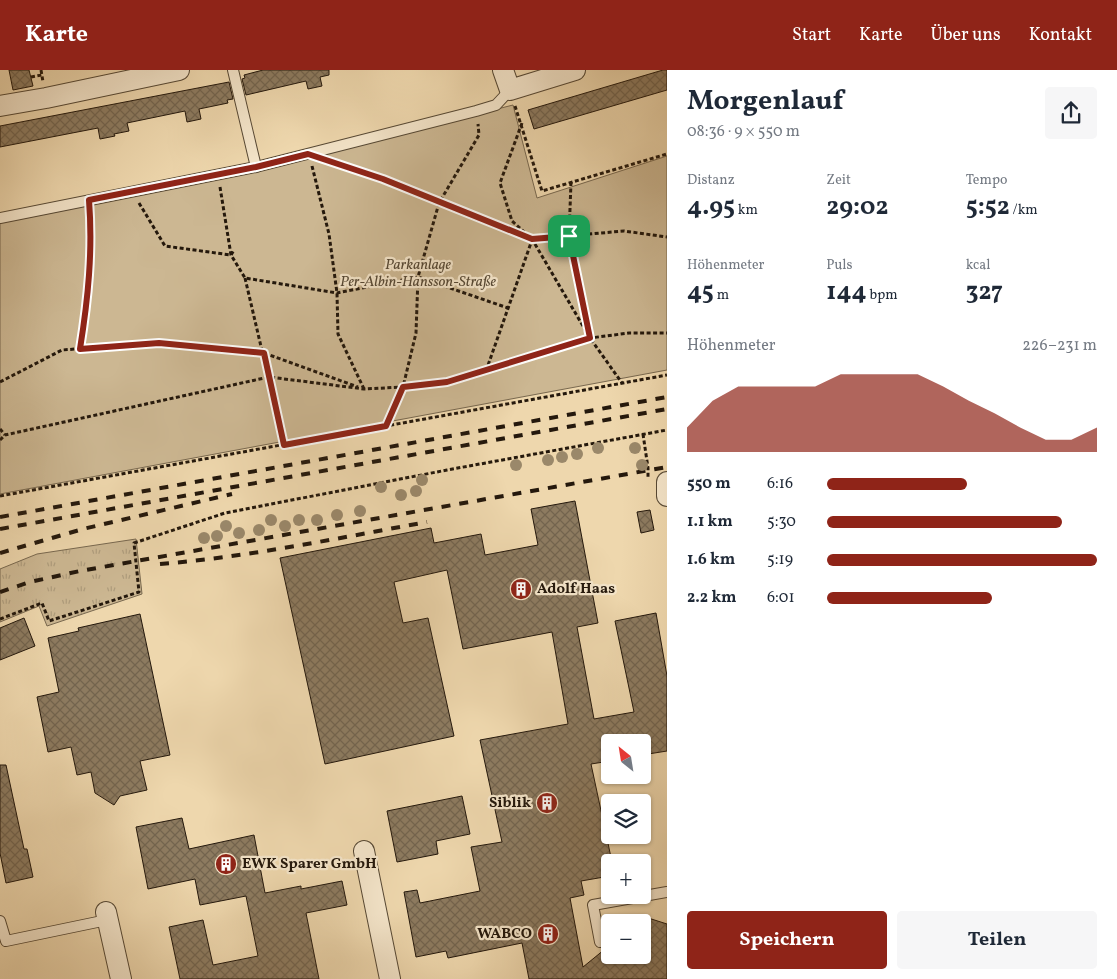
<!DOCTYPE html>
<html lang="de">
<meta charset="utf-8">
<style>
body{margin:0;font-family:Vollkorn,serif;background:#f6f6f7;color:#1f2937;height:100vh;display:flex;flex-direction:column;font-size:19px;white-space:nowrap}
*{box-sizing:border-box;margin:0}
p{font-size:16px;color:#747a83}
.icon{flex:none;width:28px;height:28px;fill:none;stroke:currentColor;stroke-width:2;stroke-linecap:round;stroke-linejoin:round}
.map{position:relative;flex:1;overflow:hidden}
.panel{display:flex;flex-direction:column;background:#fff;width:450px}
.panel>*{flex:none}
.needle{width:32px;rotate:330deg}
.buttons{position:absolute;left:601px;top:664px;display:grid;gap:10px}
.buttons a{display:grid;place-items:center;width:50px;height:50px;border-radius:5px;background:#fff;box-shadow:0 1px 4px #0004;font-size:25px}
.pin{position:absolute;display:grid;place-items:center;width:42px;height:42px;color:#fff;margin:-21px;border-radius:10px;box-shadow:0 2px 8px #0006}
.round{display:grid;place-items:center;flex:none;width:52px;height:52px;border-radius:5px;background:#f6f6f7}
.head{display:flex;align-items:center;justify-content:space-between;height:85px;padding:0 20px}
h1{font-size:28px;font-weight:700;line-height:38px}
.metrics{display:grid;grid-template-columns:repeat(3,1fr);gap:8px;height:85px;padding:5px 20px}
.metrics div{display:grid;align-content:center}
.metrics b{font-size:25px;font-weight:700}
.metrics small{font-size:14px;font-weight:400}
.metrics p{font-size:14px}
.chart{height:140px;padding:10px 20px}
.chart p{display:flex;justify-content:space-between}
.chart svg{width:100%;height:90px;margin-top:5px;fill:#8f2418;opacity:.7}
.button{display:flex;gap:10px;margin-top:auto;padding:10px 20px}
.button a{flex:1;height:58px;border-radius:5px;background:#8f2418;color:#fff;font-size:20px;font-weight:700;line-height:58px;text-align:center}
.button a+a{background:#f6f6f7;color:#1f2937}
ul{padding:0 20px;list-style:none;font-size:16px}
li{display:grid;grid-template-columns:80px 60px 1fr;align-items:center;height:38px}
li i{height:12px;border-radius:6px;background:#8f2418}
header{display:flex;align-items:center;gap:30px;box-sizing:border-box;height:70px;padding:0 25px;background:#8f2418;color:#fff}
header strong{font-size:24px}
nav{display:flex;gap:28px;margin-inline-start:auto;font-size:18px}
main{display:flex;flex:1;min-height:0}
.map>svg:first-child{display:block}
.grass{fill:url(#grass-tufts);stroke:#78684f}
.green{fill:#ccb792;stroke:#78684f}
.building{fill:url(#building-cross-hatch);stroke:#24180c}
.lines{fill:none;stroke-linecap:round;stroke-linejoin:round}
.lane-casing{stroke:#564834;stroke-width:12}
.street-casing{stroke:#564834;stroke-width:22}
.path{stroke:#24180c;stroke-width:3;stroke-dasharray:4 2.5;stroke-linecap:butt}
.lane{stroke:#f4e5ca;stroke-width:10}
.street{stroke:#f4e5ca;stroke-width:20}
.rail{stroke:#24180c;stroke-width:4;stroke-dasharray:9 9;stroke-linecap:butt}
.tree{fill:#9a886a}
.route-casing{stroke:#fff;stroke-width:10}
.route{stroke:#8f2418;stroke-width:6}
.labels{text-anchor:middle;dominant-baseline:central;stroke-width:4.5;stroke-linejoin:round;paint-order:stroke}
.park-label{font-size:15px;font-style:italic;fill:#564834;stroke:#f4e5ca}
.poi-label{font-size:15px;font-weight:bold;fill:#24180c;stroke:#f4e5ca;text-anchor:start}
</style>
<header>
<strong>Karte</strong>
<nav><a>Start</a><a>Karte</a><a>Über uns</a><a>Kontakt</a></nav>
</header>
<main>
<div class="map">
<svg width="667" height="909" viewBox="0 0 667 909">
<defs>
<pattern id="grass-tufts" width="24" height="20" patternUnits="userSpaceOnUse" patternTransform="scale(1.25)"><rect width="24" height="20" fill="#ccb792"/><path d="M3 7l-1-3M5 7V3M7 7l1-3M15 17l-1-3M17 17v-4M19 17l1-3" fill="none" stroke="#af9d7d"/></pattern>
<pattern id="building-cross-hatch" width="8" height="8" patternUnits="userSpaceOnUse" patternTransform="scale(1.25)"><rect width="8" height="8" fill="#8d7b60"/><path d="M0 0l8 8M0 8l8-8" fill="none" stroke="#73644e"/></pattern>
</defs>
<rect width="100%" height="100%" fill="#eed7ad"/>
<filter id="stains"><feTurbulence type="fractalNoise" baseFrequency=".004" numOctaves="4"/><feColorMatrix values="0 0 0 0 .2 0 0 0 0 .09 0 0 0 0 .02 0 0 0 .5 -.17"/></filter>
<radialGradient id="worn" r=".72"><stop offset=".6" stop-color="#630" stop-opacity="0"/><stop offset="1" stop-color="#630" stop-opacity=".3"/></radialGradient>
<polygon class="grass" points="136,469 142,524 47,556 39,536 0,552 0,499 37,484"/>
<polygon class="green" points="513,35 537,128 667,86 667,300 0,424 0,151 250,102"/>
<g class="building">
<polygon points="9,0 29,0 33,16 13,20"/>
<polygon points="263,0 329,0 329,5 320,7 322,16 308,19 306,11 246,25 242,9 245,8 244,5"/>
<polygon points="663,0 667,0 667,20 534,59 528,40"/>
<polygon points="229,12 233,29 227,30 228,33 199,39 201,49 187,52 185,41 127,53 129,61 114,64 115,66 100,69 98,58 0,77 0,56"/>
<polygon points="575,431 598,553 577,557 594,649 634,642 615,551 656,543 667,606 667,681 642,685 642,672 610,672 610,691 591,694 612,792 610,792 610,806 581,811 584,825 570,828 583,897 610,875 610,885 642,885 642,846 667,854 667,909 529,909 522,873 448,888 446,881 416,887 404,822 417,820 420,833 480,821 471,777 502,772 480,670 568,654 552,562 463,579 447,500 394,512 403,553 428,548 454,666 325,694 280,488 431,458 434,473 481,464 485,485 538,475 531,439"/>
<polygon points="650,440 654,460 641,463 637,442"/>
<polygon points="140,544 170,685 140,691 147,720 120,726 114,735 95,723 91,702 77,705 71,677 48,682 37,627 59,622 48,568 79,561 78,558"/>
<polygon points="24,548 35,576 0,590 0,558"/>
<polygon points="0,695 6,695 24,779 27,779 33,807 6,813 0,783"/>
<polygon points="462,726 470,764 436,771 438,784 397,792 387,741"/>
<polygon points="182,748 189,779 254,765 265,823 301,816 301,819 342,811 347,835 306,843 319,909 180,909 169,857 203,850 213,895 258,886 246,826 200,835 195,809 148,819 136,757"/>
</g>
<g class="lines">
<g class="lane-casing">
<g id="lane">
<polyline points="233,0 256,97"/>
<polyline points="0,148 256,97 476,41 496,35 510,20"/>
<polyline points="0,851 6,871 107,850"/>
<polyline points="600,872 593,835 667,822"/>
</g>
</g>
<g class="street-casing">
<g id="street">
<polyline points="503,0 510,20 575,0"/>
<polyline points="0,36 46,28 179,0"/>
<polyline points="667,412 667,426"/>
<polyline points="364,781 390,909"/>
<polyline points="106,842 121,909"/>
</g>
</g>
<g class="path">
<polyline points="41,0 43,12"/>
<polyline points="31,7 42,5"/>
<polyline points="515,36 542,121 667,84"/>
<polyline points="522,53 500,113 512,151 532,169 590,268 622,313"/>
<polyline points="330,91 383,109 532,169 624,161 667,167"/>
<polyline points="312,96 329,164 337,223 338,264 364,319"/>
<polyline points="571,112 569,166 589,264"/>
<polyline points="220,117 231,185 245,208 337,223 418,207 508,238"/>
<polyline points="139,133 165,176 231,185 234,180"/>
<polyline points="245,208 284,375"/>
<path d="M80,279C88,233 94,187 90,141"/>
<polyline points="486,301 532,170"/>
<polyline points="0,312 62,280 159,273 264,283 358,317"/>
<polyline points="386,356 403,317 416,263 418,207 439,133 479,65 478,54"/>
<polyline points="0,359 5,365"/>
<polyline points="643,364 648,398 648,408"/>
<polyline points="0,370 5,365 269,307 364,319 403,317 447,312 590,268 629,263 667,263"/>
<polyline points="0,426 667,305"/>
<polyline points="0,549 42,533 49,551 139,522 134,473 225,443 447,400 667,360"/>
</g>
<use href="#lane" class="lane"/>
<use href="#street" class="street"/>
<g class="rail">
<polyline points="0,447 667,327"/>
<polyline points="0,459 667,339"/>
<polyline points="0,483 83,459 232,424"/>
<path d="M160,494C249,487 338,468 427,452"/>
<polyline points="0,522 30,512 80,501 667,397"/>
</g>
</g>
<g class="tree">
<circle cx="598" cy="378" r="6"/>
<circle cx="635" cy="378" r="6"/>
<circle cx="577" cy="384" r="6"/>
<circle cx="562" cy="387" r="6"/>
<circle cx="548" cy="390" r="6"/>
<circle cx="516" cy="395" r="6"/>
<circle cx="642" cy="395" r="6"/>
<circle cx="422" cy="410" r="6"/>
<circle cx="381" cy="417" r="6"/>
<circle cx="416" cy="421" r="6"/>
<circle cx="401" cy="425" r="6"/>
<circle cx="360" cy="441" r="6"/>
<circle cx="337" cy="445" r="6"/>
<circle cx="271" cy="450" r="6"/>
<circle cx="299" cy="450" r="6"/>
<circle cx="317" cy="450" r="6"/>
<circle cx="226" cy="456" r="6"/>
<circle cx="285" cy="456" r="6"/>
<circle cx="259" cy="460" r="6"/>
<circle cx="239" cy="463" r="6"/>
<circle cx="217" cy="466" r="6"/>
<circle cx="204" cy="468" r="6"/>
</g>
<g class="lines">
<g class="route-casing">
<path id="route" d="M308,84L383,109L532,169L569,166L590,268L447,312L403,317L386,356L284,375L264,283L159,273L80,279C88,229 93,181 89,130L256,97Z"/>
</g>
<use href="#route" class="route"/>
</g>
<defs>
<g id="building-disc" transform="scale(1.125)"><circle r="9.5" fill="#8f2418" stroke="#f4e5ca"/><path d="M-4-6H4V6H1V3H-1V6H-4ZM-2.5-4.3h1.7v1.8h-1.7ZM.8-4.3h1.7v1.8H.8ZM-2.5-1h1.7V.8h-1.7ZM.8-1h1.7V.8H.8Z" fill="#fff"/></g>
</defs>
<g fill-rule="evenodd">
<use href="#building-disc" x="521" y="519"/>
<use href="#building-disc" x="547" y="733"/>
<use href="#building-disc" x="226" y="794"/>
<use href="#building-disc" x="548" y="864"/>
</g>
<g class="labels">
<g class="park-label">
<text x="418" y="195">Parkanlage<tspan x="418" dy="17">Per-Albin-Hansson-Straße</tspan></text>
</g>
<g class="poi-label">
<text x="537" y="519">Adolf Haas</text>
<text x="531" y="733" text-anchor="end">Siblik</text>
<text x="242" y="794">EWK Sparer GmbH</text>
<text x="532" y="864" text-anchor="end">WABCO</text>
</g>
</g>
<rect width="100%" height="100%" filter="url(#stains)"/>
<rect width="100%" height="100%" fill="url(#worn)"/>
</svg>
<div class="buttons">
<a><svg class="needle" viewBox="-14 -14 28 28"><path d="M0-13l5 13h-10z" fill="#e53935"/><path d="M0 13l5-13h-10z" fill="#747a83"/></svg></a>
<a><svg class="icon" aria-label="layers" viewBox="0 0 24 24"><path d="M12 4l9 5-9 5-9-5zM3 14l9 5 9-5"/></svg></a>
<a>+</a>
<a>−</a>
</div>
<div class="pin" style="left:569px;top:166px;background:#1e9e55"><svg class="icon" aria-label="arrive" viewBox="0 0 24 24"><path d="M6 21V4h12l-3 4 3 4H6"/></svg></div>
</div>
<section class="panel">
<div class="head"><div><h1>Morgenlauf</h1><p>08:36 · 9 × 550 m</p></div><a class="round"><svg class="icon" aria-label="share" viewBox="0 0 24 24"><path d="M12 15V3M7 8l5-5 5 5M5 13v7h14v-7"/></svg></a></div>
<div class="metrics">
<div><p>Distanz</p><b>4.95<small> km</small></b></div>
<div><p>Zeit</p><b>29:02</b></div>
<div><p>Tempo</p><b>5:52<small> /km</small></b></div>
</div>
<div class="metrics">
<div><p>Höhenmeter</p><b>45<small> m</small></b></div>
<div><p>Puls</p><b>144<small> bpm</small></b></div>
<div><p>kcal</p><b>327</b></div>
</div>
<div class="chart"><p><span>Höhenmeter</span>226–231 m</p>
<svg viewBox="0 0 160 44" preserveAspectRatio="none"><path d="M0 44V32L10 19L20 12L30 12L40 12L50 12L60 6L70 6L80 6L90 6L100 12L110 19L120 25L130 32L140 38L150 38L160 32V44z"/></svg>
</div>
<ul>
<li><b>550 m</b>6:16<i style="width:52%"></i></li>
<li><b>1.1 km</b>5:30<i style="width:87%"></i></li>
<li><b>1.6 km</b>5:19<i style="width:100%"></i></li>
<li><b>2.2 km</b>6:01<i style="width:61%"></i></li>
</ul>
<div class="button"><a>Speichern</a><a>Teilen</a></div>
</section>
</main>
